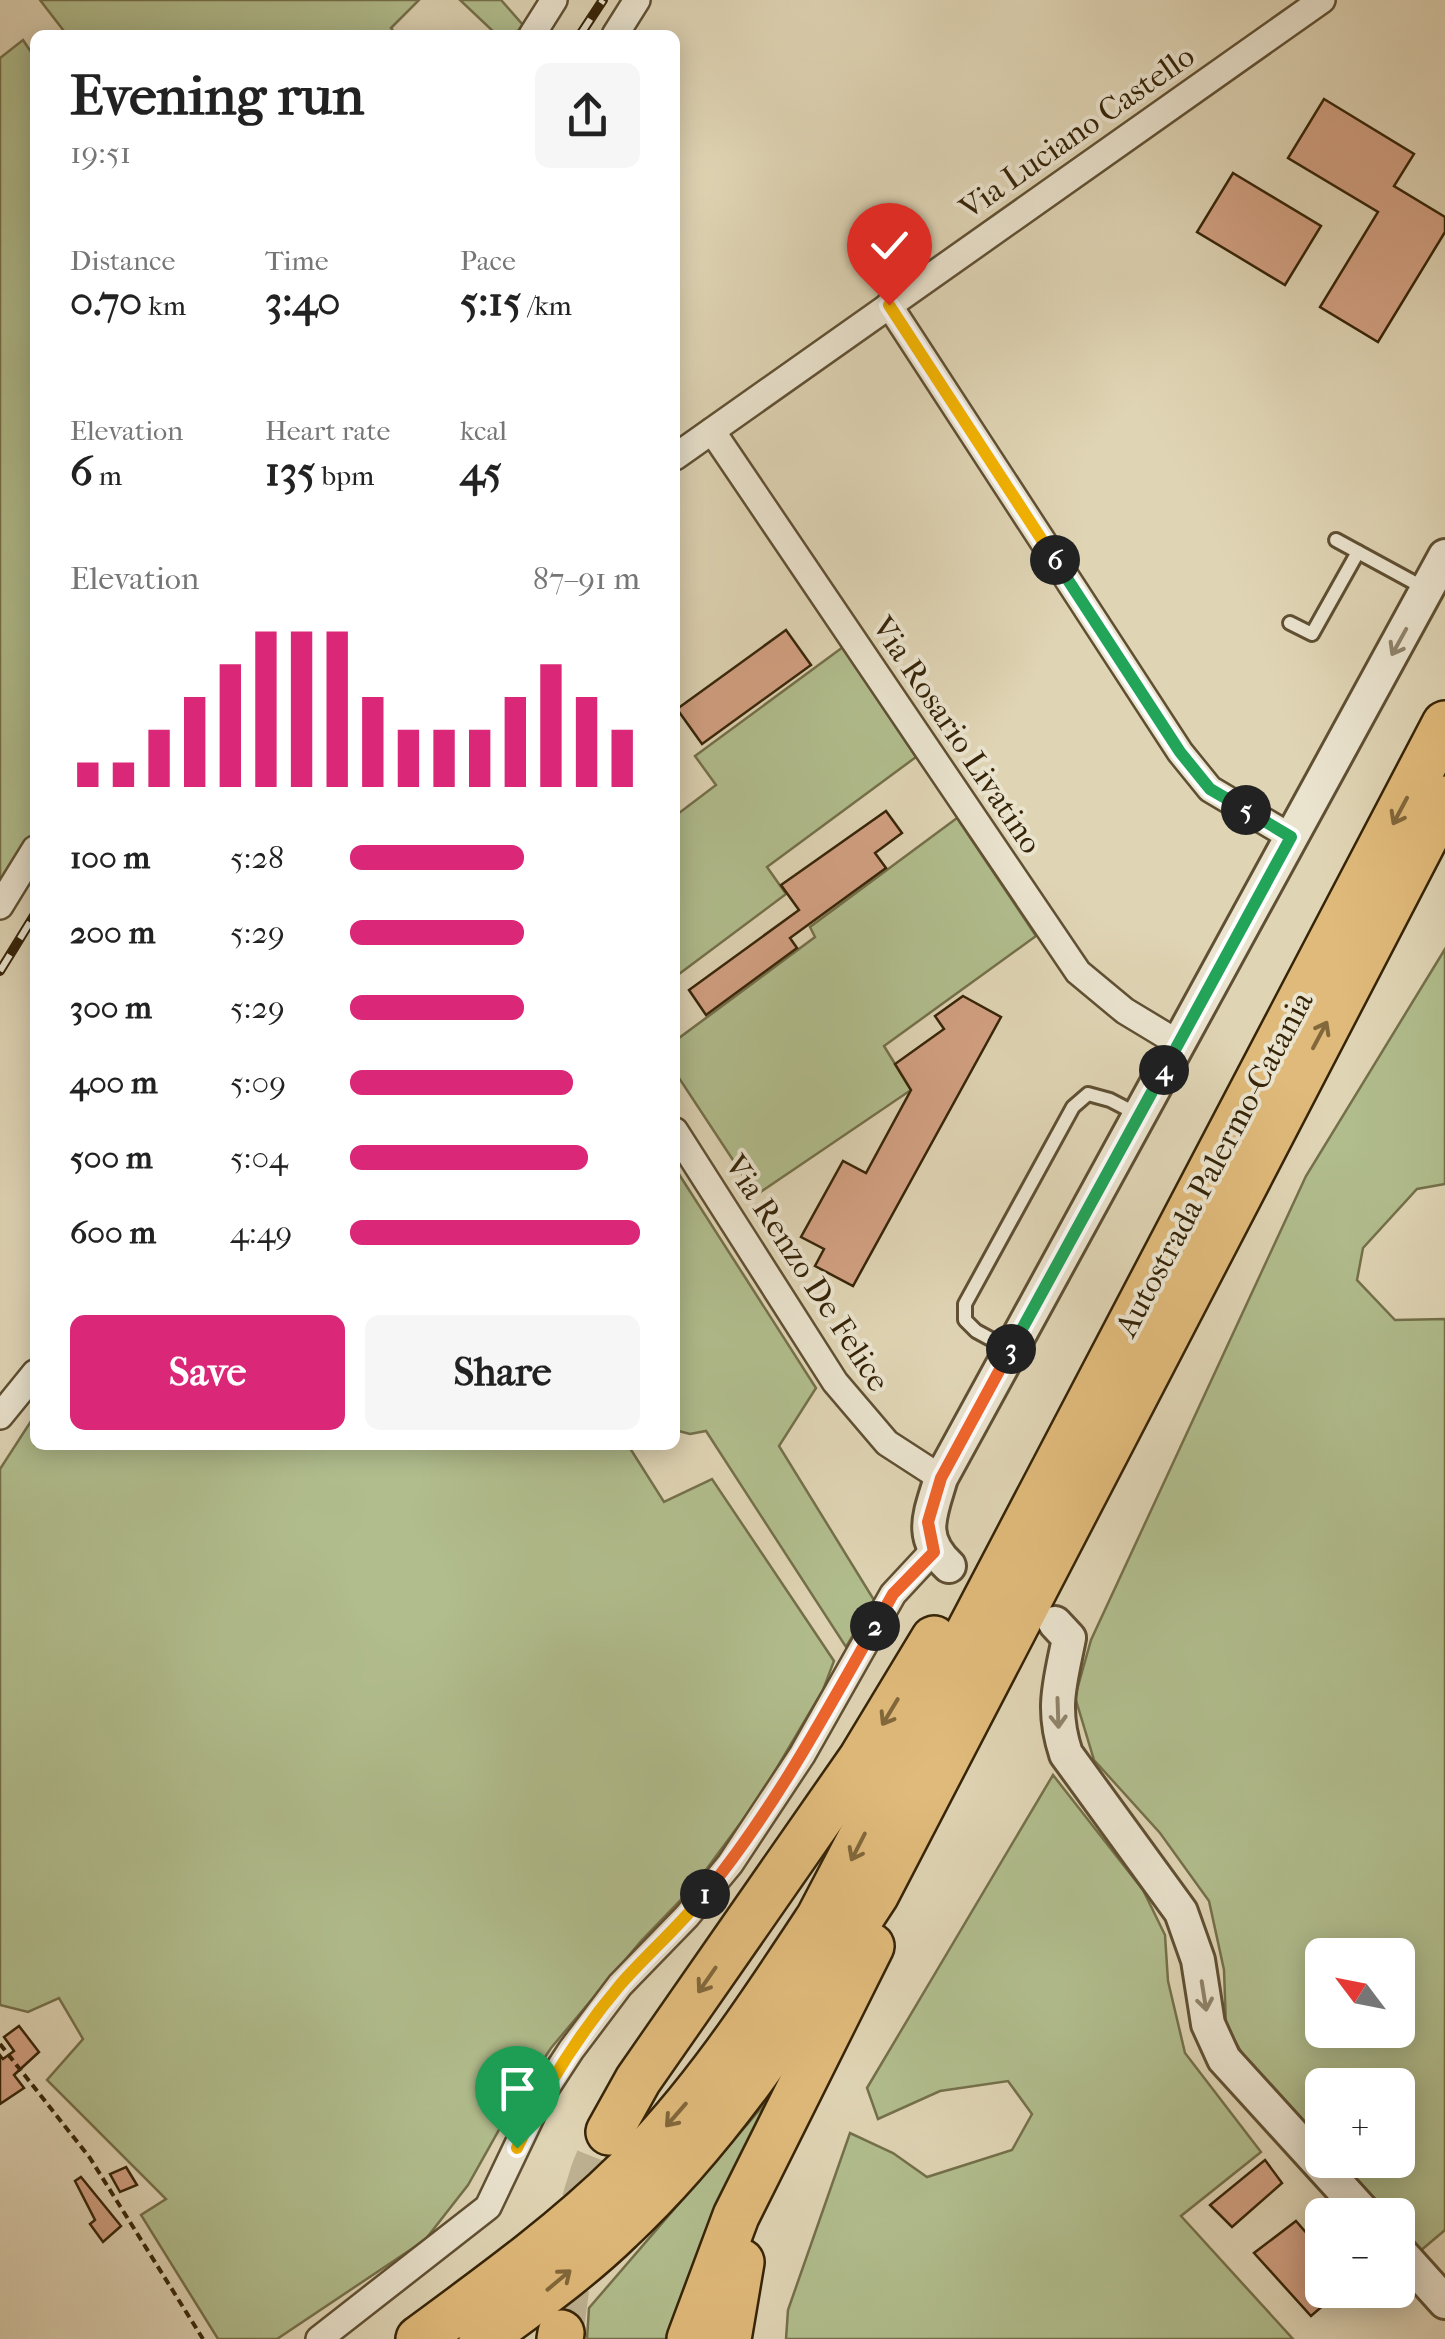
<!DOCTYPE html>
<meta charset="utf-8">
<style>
body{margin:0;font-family:"IM FELL French Canon",serif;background:#f6f6f6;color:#222;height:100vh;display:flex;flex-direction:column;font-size:38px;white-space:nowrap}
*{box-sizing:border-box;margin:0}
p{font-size:32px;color:#767676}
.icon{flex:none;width:55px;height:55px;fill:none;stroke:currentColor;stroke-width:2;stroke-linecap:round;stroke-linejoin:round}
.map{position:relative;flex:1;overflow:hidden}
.side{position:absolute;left:30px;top:30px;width:650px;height:1420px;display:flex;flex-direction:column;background:#fff;border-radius:15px;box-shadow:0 5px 25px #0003}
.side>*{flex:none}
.needle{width:65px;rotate:302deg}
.buttons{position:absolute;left:1305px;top:1938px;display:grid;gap:20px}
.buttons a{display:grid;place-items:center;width:110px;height:110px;border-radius:15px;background:#fff;box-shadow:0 5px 25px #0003;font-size:50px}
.pin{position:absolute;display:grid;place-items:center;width:85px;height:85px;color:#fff;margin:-102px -42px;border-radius:50% 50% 50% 0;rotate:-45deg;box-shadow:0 0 10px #0007}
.pin .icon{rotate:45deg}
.km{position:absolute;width:50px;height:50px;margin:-25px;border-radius:50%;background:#222;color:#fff;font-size:28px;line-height:50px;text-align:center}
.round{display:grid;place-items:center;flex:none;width:105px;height:105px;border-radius:15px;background:#f6f6f6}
.summary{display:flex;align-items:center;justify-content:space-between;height:170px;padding:0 40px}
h1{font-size:55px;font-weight:700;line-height:75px}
.metrics{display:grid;grid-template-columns:repeat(3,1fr);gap:15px;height:170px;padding:10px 40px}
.metrics div{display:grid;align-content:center}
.metrics b{font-size:42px;font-weight:700}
.metrics small{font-size:28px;font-weight:400}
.metrics p{font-size:28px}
.chart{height:280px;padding:20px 40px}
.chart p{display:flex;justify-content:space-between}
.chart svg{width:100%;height:180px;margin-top:10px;stroke:#db2777;stroke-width:6}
.cta{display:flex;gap:20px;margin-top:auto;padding:20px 40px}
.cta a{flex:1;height:115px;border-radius:15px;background:#db2777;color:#fff;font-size:40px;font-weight:700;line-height:115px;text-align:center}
.cta a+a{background:#f6f6f6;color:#222}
ul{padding:0 40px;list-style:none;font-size:32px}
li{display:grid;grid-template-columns:160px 120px 1fr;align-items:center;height:75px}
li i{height:25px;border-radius:12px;background:#db2777}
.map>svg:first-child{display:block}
.green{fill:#b1bd8d;stroke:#74704a;stroke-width:2.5;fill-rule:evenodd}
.building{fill:#d2a082;stroke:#362408;stroke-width:2.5}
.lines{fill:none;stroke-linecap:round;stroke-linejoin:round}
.motorway-tunnel{stroke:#bdb192;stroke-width:45;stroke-dasharray:45 22;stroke-linecap:butt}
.service-casing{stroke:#605033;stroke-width:18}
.minor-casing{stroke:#605033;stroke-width:30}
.tertiary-casing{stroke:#605033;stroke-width:38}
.motorway-casing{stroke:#362408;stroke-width:50}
.path{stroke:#362408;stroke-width:4;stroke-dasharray:8 5;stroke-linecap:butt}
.service{stroke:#eae3ce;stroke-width:12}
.minor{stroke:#eae3ce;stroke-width:25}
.tertiary{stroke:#eae3ce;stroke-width:32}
.motorway{stroke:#e0ba7a;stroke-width:45}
.rail-casing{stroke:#362408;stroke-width:10}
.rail{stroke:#eae3ce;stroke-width:6;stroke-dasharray:19;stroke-linecap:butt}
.oneway{stroke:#90846b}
.oneway2{stroke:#82683b}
.split-1-casing{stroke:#fff;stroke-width:20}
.split-2-casing{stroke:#fff;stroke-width:20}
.split-3-casing{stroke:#fff;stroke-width:20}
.split-4-casing{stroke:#fff;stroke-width:20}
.split-5-casing{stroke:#fff;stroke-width:20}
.split-6-casing{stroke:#fff;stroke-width:20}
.split-7-casing{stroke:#fff;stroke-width:20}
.split-1{stroke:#f5b400;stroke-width:12}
.split-2{stroke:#f0652b;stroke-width:12}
.split-3{stroke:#f0652b;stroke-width:12}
.split-4{stroke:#22a559;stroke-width:12}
.split-5{stroke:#22a559;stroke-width:12}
.split-6{stroke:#22a559;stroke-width:12}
.split-7{stroke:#f5b400;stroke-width:12}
.labels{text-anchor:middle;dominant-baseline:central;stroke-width:8;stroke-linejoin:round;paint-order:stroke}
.street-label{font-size:32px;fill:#362408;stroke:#eae3ce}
</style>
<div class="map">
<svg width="1445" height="2339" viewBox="0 0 1445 2339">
<rect width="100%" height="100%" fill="#dfd4b4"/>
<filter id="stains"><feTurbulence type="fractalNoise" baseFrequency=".002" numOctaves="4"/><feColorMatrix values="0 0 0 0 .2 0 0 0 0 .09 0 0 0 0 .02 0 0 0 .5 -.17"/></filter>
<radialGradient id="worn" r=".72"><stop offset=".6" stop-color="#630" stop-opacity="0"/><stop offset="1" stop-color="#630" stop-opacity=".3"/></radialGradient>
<g class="green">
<polygon points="40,0 419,0 391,28 396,35 67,35"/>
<polygon points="460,0 501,0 523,25 514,35 497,35"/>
<polygon points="23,40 35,58 35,830 0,886 0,58"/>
<polygon points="843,647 916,757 767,867 786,894 675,977 675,816 716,785 695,756"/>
<polygon points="957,818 1036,936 884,1046 911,1090 756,1195 675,1072 675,1041 815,937 810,927"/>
<path d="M1445,949V1184L1417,1189L1363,1248L1357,1280L1395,1320L1445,1319V2230L1419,2252L1398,2228V2215H1385L1335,2160H1398V2085H1322V2146L1249,2065L1226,2026L1224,1970L1209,1901L1160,1833L1094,1760L1075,1697L1091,1640L1306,1176ZM1322,1955H1398V2030H1322Z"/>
<polygon points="675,1168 816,1388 779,1446 874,1600 846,1647 706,1431 690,1434 675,1430"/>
<polygon points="35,1415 35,1445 628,1445 664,1502 712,1479 834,1661 823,1690 759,1798 694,1886 641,1941 551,2048 509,2112 468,2185 425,2240 277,2339 218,2339 141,2215 166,2199 47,2080 83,2039 59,1998 28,2012 0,2005 0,1469"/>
<polygon points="1053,1775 1143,1890 1165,1935 1168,1981 1185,2053 1261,2152 1181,2216 1293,2339 786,2339 788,2310 850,2133 893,2153 927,2177 1012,2150 1032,2114 1008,2081 940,2091 878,2119 867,2088"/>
<polygon points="775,2092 674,2339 587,2339 589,2308"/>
</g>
<g class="building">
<polygon points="1324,99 1414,154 1394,186 1445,217 1445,232 1378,342 1320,307 1378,212 1288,158"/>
<polygon points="1233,173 1321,226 1285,285 1197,232"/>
<polygon points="786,630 811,665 702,744 677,709"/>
<polygon points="886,811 902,833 875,853 886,868 790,938 797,948 706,1015 689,990 799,910 781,885"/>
<polygon points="963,996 1001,1017 853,1286 815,1266 824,1249 801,1237 843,1161 866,1173 911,1090 895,1064 944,1029 935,1016"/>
<polygon points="19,2026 39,2052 14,2075 24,2088 0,2104 0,2055 3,2059 14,2051 4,2037"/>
<polygon points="1265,2160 1282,2183 1232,2227 1210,2205"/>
<polygon points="126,2167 137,2185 120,2192 110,2174"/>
<polygon points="81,2177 121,2226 103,2242 90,2224 95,2220 75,2181"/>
<polygon points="1296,2221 1322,2251 1322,2290 1341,2290 1311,2316 1254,2253"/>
</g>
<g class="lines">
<polyline class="motorway-tunnel" points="561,2333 573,2238 593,2172 609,2132"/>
<g class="service-casing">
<g id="service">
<polyline points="1358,552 1426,589"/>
<polyline points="1290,623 1312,634 1358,552 1336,540"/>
<polyline points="1011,1350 976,1331 965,1320 965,1304 1073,1107 1088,1094 1110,1100 1137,1114"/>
</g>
</g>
<g class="minor-casing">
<g id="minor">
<polyline points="532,35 554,0"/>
<polyline points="615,35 637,0"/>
<polyline points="889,305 1180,752 1210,789 1291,837"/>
<polyline points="712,431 1078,972 1125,1011 1178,1043"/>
<polyline points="675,457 1322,0"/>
<polyline points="0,906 35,849"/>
<polyline points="675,1131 835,1382 887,1443 941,1478"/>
<polyline points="0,1416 35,1373"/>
<polyline points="319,2339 488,2207 541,2096 571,2050 620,1985 687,1916 730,1864 802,1755 893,1594 933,1551"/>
</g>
</g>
<g class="tertiary-casing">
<g id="tertiary">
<path d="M949,1566C918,1537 930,1515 941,1478L1445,556"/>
<path d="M1055,1623L1069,1638C1060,1684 1051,1708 1066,1754L1181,1912L1198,1960L1208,2024L1224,2059L1366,2215"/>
<polyline points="1398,2250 1445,2302"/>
</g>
</g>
<g class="motorway-casing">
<g id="motorway">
<polyline points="609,2132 638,2080 862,1758 934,1639"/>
<path d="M419,2339C491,2286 562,2235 626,2172C701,2098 761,2006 819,1918L1445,724"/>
<path d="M482,2339C529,2304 578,2270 620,2229C724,2132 799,2012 876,1894L1445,799"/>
<polyline points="560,2339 561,2333"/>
<polyline points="690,2339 736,2216 871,1946"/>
<polyline points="728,2339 741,2262"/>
</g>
</g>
<polyline class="path" points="0,2044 90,2158 203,2339"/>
<use href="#service" class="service"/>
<use href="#minor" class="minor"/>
<use href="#tertiary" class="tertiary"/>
<use href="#motorway" class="motorway"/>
<g class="rail-casing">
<g id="rail">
<polyline points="580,35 603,0"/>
<polyline points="0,971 35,914"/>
</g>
</g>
<use href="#rail" class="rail"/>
</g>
<defs><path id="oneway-shaft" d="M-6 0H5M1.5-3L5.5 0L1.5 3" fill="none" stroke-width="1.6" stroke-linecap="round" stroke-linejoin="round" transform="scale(2.5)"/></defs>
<g class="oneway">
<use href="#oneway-shaft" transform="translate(1399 642) rotate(119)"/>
<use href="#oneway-shaft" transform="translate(1058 1713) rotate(88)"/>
<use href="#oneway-shaft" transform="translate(1204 1996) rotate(81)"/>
</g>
<g class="oneway2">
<use href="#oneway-shaft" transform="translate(1400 811) rotate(118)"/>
<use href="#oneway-shaft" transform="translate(1320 1035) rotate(-62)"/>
<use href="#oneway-shaft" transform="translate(890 1712) rotate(121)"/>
<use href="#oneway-shaft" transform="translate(858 1847) rotate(117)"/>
<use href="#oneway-shaft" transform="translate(707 1980) rotate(125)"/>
<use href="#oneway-shaft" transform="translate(676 2115) rotate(131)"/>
<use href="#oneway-shaft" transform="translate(559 2280) rotate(-40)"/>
</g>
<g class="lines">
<g class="split-1-casing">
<path id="split-1" d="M517,2148C544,2089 578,2035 620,1985C647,1954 679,1927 705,1894"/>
</g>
<g class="split-2-casing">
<path id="split-2" d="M705,1894C772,1812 823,1718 875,1626"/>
</g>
<g class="split-3-casing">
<polyline id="split-3" points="875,1626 893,1594 934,1552 928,1522 941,1478 1011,1349"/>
</g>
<g class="split-4-casing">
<polyline id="split-4" points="1011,1349 1164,1070"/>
</g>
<g class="split-5-casing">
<polyline id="split-5" points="1164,1070 1291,837 1246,810"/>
</g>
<g class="split-6-casing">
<polyline id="split-6" points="1055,560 1180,752 1210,789 1246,810"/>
</g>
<g class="split-7-casing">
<polyline id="split-7" points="889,305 1055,560"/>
</g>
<use href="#split-1" class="split-1"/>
<use href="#split-2" class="split-2"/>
<use href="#split-3" class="split-3"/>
<use href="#split-4" class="split-4"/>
<use href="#split-5" class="split-5"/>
<use href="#split-6" class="split-6"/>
<use href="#split-7" class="split-7"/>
</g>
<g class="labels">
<g class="street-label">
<text transform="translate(1077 132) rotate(-35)">Via Luciano Castello</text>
<text transform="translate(957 735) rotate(56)">Via Rosario Livatino</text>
<text transform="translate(1214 1164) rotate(-62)">Autostrada Palermo-Catania</text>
<text transform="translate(807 1273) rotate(57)">Via Renzo De Felice</text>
</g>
</g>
<rect width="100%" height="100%" filter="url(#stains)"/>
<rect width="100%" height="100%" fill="url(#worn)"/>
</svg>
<div class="buttons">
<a><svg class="needle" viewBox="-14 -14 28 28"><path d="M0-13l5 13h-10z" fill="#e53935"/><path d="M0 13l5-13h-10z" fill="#767676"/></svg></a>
<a>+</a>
<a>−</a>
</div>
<div class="pin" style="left:517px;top:2148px;background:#1e9e55"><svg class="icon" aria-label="arrive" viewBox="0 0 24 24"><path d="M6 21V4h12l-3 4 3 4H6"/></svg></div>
<div class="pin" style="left:889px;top:305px;background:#d93025"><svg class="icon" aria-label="check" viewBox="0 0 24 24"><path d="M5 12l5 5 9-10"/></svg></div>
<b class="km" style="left:705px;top:1894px">1</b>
<b class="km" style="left:875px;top:1626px">2</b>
<b class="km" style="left:1011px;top:1349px">3</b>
<b class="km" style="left:1164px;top:1070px">4</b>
<b class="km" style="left:1246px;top:810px">5</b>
<b class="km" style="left:1055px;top:560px">6</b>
<section class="side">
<div class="summary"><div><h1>Evening run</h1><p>19:51</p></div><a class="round"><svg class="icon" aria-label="share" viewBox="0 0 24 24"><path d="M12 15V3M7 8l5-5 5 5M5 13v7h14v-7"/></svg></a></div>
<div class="metrics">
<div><p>Distance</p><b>0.70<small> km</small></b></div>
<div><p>Time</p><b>3:40</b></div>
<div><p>Pace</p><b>5:15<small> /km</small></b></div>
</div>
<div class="metrics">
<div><p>Elevation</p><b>6<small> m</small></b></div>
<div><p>Heart rate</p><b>135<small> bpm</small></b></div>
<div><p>kcal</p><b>45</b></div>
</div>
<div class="chart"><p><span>Elevation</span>87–91 m</p>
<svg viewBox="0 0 160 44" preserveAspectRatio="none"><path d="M5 44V38M15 44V38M25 44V30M35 44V22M45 44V14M55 44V6M65 44V6M75 44V6M85 44V22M95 44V30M105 44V30M115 44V30M125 44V22M135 44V14M145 44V22M155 44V30"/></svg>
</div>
<ul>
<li><b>100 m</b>5:28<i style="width:60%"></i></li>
<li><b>200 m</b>5:29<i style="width:60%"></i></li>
<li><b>300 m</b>5:29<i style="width:60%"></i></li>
<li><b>400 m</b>5:09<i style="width:77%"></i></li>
<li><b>500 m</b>5:04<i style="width:82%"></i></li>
<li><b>600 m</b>4:49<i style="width:100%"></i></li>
</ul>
<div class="cta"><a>Save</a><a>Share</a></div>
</section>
</div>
